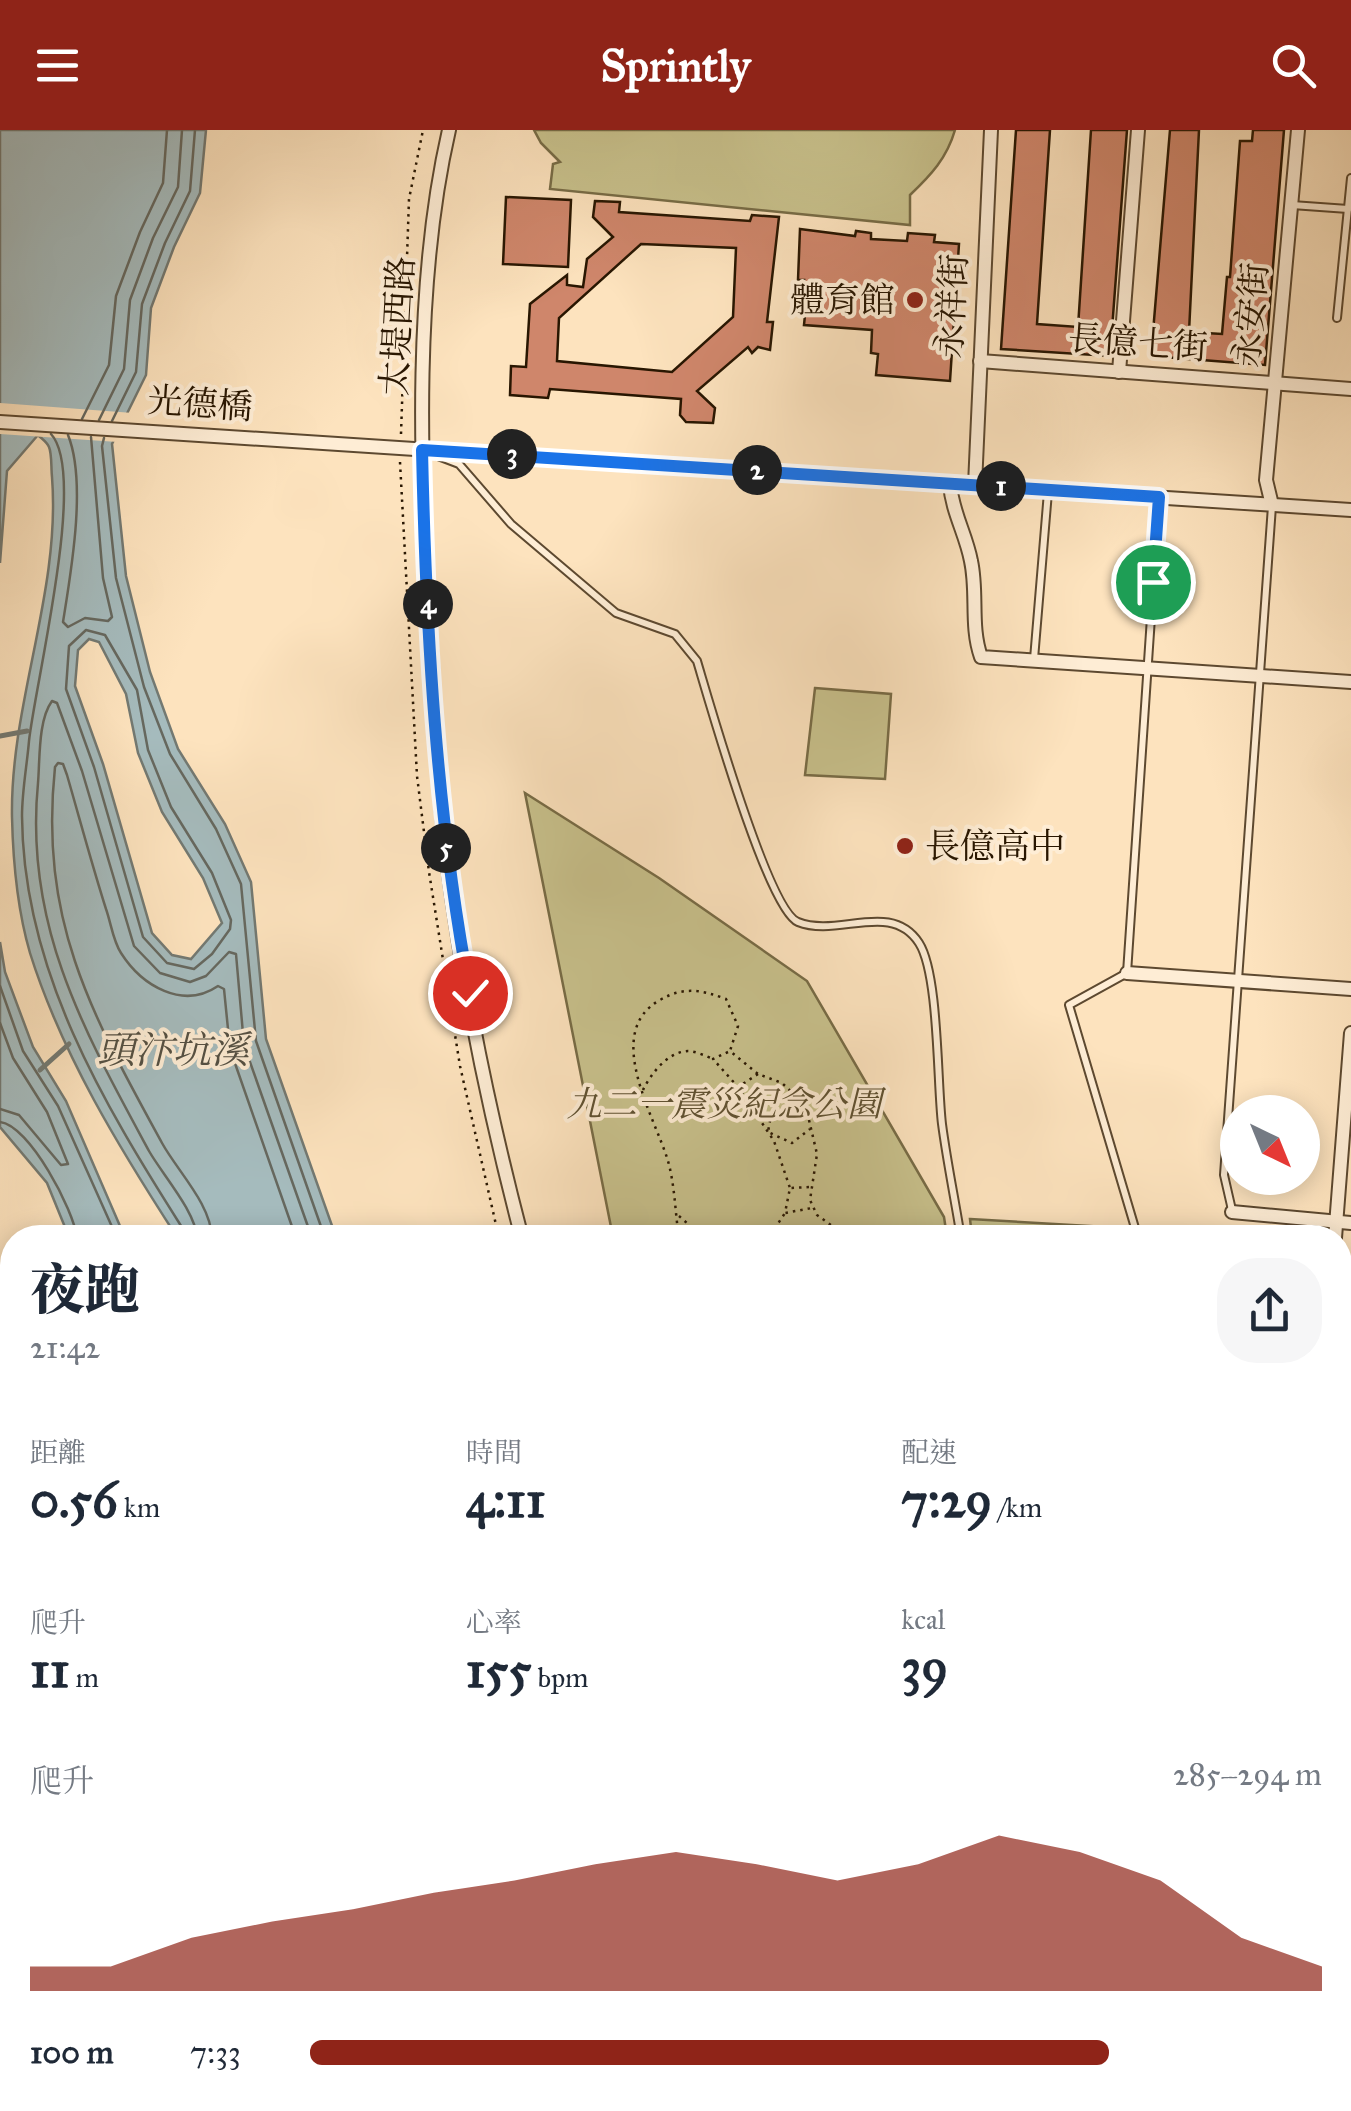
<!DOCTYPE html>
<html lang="zh-TW">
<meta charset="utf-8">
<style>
body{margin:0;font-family:"IM FELL Great Primer","Noto Serif TC",serif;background:#f6f6f7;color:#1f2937;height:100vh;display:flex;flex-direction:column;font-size:38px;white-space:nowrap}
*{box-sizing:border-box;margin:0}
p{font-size:32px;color:#747a83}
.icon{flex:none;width:55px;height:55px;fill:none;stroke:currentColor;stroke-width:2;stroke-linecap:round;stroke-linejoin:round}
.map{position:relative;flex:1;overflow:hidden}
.drawer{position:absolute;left:0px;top:1095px;width:1352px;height:888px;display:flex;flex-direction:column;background:#fff;border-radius:40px 40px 0 0;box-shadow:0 5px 25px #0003}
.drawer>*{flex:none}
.needle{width:65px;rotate:137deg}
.fabs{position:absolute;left:1220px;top:965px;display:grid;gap:20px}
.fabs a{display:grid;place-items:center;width:100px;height:100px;border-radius:50%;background:#fff;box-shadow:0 5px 25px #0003;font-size:50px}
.pin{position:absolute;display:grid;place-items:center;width:85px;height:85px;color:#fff;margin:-42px;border:5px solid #fff;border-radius:50%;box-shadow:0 2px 10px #0007}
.km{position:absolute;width:50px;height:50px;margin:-25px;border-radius:50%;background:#222;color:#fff;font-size:28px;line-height:50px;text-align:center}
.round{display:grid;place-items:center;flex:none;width:105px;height:105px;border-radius:40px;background:#f6f6f7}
.summary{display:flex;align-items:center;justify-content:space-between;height:170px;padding:0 30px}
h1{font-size:55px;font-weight:800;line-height:75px}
.metrics{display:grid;grid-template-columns:repeat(3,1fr);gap:15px;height:170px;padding:10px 30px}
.metrics div{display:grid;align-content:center}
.metrics b{font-size:50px;font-weight:800}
.metrics small{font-size:28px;font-weight:400}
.metrics p{font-size:28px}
.chart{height:280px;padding:20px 30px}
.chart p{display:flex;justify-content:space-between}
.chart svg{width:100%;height:180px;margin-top:10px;fill:#8f2418;opacity:.7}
ul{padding:0 30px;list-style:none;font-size:32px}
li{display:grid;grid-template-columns:160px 120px 1fr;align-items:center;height:75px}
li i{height:25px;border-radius:12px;background:#8f2418}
header{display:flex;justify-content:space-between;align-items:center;height:130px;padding:0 30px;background:#8f2418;color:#fff;font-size:45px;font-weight:800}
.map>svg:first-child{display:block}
.green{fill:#c8c18c;stroke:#786c46;stroke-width:2.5}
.water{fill:#a5bbbd;stroke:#737972;stroke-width:2.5;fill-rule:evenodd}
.pier{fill:#fde3be}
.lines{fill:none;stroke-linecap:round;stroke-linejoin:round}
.shore{stroke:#66685f;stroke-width:2.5}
.stream{stroke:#737972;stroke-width:5}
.building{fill:#cf866b;stroke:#281601;stroke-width:2.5;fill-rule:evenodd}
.service-casing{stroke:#5d4930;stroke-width:10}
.minor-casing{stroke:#5d4930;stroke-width:16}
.tertiary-casing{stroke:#5d4930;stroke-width:19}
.path{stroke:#281601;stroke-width:2.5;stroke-dasharray:2.5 5;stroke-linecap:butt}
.service{stroke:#feedd5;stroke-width:6}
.minor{stroke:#feedd5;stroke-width:12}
.tertiary{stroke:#feedd5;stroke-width:15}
.route-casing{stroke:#fff;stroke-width:20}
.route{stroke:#1a73e8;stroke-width:12}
.poi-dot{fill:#8f2418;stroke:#feedd5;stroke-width:4}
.labels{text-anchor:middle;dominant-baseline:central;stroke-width:8;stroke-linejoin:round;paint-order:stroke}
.poi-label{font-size:35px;fill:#281601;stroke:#feedd5;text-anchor:end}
.street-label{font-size:35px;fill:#281601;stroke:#feedd5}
.park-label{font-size:35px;font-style:italic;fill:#605232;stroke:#feedd5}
.water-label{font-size:38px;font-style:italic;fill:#545043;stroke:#feedd5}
</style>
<header><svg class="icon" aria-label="menu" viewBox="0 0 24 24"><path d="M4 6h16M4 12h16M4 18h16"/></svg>Sprintly<svg class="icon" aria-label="search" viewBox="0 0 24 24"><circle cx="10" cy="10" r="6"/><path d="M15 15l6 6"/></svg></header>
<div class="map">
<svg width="1351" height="1981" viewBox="0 0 1351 1981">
<rect width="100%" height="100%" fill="#fde3be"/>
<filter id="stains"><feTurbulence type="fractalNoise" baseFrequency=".002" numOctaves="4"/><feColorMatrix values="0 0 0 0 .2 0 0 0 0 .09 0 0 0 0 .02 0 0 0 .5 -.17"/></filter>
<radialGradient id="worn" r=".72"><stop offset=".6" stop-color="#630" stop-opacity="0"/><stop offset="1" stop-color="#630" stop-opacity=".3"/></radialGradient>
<g class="green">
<path d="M534,0H955C947,28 931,45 910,65V95L550,59L553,34L560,32L541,13Z"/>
<polygon points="815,558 891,564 885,649 805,645"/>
<polygon points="525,663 659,748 807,851 944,1087 947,1107 613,1107"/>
<polygon points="970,1089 1123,1098 1126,1107 972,1107"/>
<polygon points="895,1970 1038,1970 1041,1981 898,1981"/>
</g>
<g class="water">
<path d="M0,0H206L200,63L174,117L151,178L146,245L112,314L126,446L150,542L178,619L225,694L251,752L266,909L336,1107H177C120,1019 62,925 30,823C18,782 13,731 12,687C10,573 61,462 52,347C51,338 52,324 49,317C47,312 42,309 38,305L7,341L0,433ZM89,509L99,512L126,564L138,623L162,682L203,748L222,793L191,829L172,825L152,803L103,634L75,556L78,520Z"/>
<polygon points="0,812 5,842 33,917 66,971 120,1096 130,1107 69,1107 47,1053 0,997"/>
<polygon points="382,1970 535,1970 537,1981 386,1981"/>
<polygon points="690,1970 790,1970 795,1981 695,1981"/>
</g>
<polygon class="pier" points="0,273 133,283 118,312 0,304"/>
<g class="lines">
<g class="shore">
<polyline points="82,289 109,235 116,166 140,102 163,53 167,0"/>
<polyline points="99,290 124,239 130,170 153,108 178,57 182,0"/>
<polyline points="112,291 136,242 142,174 165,113 190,61 195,0"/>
<path d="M51,304C88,344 35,553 29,611C27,635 22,661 22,686C23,840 103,973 183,1099L185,1108"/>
<path d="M68,305C87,352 71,442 63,492L68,497L85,488L108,491L112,487L103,448L91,307"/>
<polyline points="104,308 102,316 116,448 144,557 170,624 216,699 241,754 256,911 325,1108"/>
<polygon points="86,500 105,505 137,560 148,620 171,677 212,743 231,790 230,799 212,824 194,839 167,833 143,807 94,637 66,559 69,516"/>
<polyline points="0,856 23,921 58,976 117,1108"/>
<polyline points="0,893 13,928 47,982 68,1034 61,1035 19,985 0,979"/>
<path d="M0,992C29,995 74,1080 77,1108"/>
<path d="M197,1108C196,1082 162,1044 149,1021C84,901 24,795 38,653C40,629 38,590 52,571L57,573L82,641L134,816L160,843L190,852L206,846L229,822L236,824L244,915L312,1108"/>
<path d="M212,1108C211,1074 178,1042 162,1013C91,883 39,791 55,637L58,633L63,634L67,645C80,690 92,735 106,779C111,793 113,811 121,823C142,856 183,880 218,856L224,859L230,919L296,1108"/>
</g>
<g class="stream">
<polyline points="0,606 27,601"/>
<polyline points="40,940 69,914"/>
</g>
</g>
<g class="building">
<polygon points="1016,0 1050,0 1037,194 1078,197 1091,0 1127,0 1110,226 1001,219"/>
<polygon points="1170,0 1199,0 1189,202 1222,204 1227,147 1230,147 1240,11 1252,11 1253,0 1284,0 1265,235 1151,226"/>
<polygon points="506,67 571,70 568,137 503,134"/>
<path d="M595,71L620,72L619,82L750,91L752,85L779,87L767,192H773L770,220L758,217L752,223L748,217L697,261L715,278L713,293L686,292L680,285L681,269L550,259L548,268L510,265L511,236L526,237L530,174L567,145V155L583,157L587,129L613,107L593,87ZM641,114L736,118L733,187L672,242L557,231L559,188Z"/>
<polygon points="800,99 855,106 856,101 871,103 871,109 907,111 908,103 935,105 934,112 959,114 950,251 876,245 878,224 871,223 872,200 804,195 808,155 803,155 804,150 798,150"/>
</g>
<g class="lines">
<g class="service-casing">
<g id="service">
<polyline points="1292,75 1348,79"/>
<polyline points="1337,188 1351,48"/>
<path d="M438,326L459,334L511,394L616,483L675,504L697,531C709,571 768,780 798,792C838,808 891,770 919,813C939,844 937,953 942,994C947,1032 955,1070 961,1108"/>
<polyline points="1034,529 1048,362"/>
<polyline points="1232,1080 1224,1045 1272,376"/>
<polyline points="1138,1108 1069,875 1127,843 1159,369"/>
<polyline points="0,1740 12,1732"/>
<polyline points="1340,1769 1351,1802"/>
<polyline points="0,1821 12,1832"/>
<polyline points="100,1970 107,1981"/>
</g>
</g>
<g class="minor-casing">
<g id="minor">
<path d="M449,0C414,152 420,334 429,489C435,572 437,655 448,737C464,862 490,986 522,1108"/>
<polyline points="980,231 1351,259"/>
<polyline points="1119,242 1138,0"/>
<polyline points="0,292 1351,380"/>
<path d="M950,354C952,382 966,404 971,431C978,463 970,496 981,527L1351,552"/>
<polyline points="975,355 991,0"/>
<polyline points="1272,375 1266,350 1298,0"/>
<polyline points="1127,843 1351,859"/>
<polyline points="1232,1082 1351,1093"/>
<polyline points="1335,1108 1351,903"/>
<polyline points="1340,1363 1351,1365"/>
<polyline points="0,1386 12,1423"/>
<polyline points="225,1970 229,1981"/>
<polyline points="845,1970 849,1981"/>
</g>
</g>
<g class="tertiary-casing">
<g id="tertiary">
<polyline points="1340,1597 1351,1597"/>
<polyline points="0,1609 12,1605"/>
</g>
</g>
<g class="path">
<polyline points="401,304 409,69 423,0"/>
<polyline points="400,332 417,646 429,742 460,936 499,1108"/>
<polyline points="728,922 713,929 738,957"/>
<polyline points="758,944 738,957 774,1011 790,1058"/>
<path d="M643,960C651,944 667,922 688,921C695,921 706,926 713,929"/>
<polyline points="800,976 783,970 773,974 768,1002 792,1013 810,999"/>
<polyline points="809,1057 790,1058 785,1083 812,1078"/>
<polyline points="679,1086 704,1108"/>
<path d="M679,1108C675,1082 675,1056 668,1031C655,987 602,902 660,870C684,856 702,860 726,869L738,896L730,921L758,944L782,953L798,968L809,990L817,1024L810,1070L817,1085L849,1108"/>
<polyline points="763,1108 773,1101 785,1083"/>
<polyline points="0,1296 12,1336"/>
<polyline points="248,1970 252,1981"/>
<polyline points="801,1970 805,1981"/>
</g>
<use href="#service" class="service"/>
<use href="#minor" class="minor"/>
<use href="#tertiary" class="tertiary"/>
</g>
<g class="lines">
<g class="route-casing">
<path id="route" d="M470,863C436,684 426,501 422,320L1159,367L1153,452"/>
</g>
<use href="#route" class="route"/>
</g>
<g class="poi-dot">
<circle cx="915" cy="170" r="10"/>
<circle cx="905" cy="716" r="10"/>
</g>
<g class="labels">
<g class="poi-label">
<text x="895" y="170">體育館</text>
<text x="925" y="716" text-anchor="start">長億高中</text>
</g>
<g class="street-label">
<text transform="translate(952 176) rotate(-87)">永祥街</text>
<text transform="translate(1251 185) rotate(-85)">永安街</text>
<text transform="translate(398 196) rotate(-87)">太堤西路</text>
<text transform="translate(1138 213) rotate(4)">長億七街</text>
<text transform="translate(200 274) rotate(4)">光德橋</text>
</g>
<g class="park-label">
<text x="724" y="974">九二一震災紀念公園</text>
</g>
<g class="water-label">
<text x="173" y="920">頭汴坑溪</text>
</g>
</g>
<rect width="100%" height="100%" filter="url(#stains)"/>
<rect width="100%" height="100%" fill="url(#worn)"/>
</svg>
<div class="fabs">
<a><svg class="needle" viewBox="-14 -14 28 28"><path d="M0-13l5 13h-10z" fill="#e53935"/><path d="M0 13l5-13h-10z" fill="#747a83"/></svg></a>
</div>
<div class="pin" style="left:1153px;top:452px;background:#1e9e55"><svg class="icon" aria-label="arrive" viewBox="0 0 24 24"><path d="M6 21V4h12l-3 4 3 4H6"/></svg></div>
<div class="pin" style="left:470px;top:863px;background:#d93025"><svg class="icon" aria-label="check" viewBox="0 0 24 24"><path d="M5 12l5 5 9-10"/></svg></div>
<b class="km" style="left:1001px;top:356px">1</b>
<b class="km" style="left:757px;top:340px">2</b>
<b class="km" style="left:512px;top:324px">3</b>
<b class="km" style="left:428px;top:474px">4</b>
<b class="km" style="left:446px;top:718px">5</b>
<section class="drawer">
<div class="summary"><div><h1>夜跑</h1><p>21:42</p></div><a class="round"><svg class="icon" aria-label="share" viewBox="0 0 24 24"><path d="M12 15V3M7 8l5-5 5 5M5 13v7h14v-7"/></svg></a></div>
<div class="metrics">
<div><p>距離</p><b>0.56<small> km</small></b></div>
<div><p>時間</p><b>4:11</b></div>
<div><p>配速</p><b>7:29<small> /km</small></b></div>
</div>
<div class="metrics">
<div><p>爬升</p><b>11<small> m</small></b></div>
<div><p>心率</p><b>155<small> bpm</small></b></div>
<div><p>kcal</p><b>39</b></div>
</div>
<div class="chart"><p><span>爬升</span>285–294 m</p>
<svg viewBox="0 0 160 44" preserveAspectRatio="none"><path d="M0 44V38L10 38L20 31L30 27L40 24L50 20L60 17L70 13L80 10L90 13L100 17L110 13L120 6L130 10L140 17L150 31L160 38V44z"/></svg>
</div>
<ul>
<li><b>100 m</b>7:33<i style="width:79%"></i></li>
</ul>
</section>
</div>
